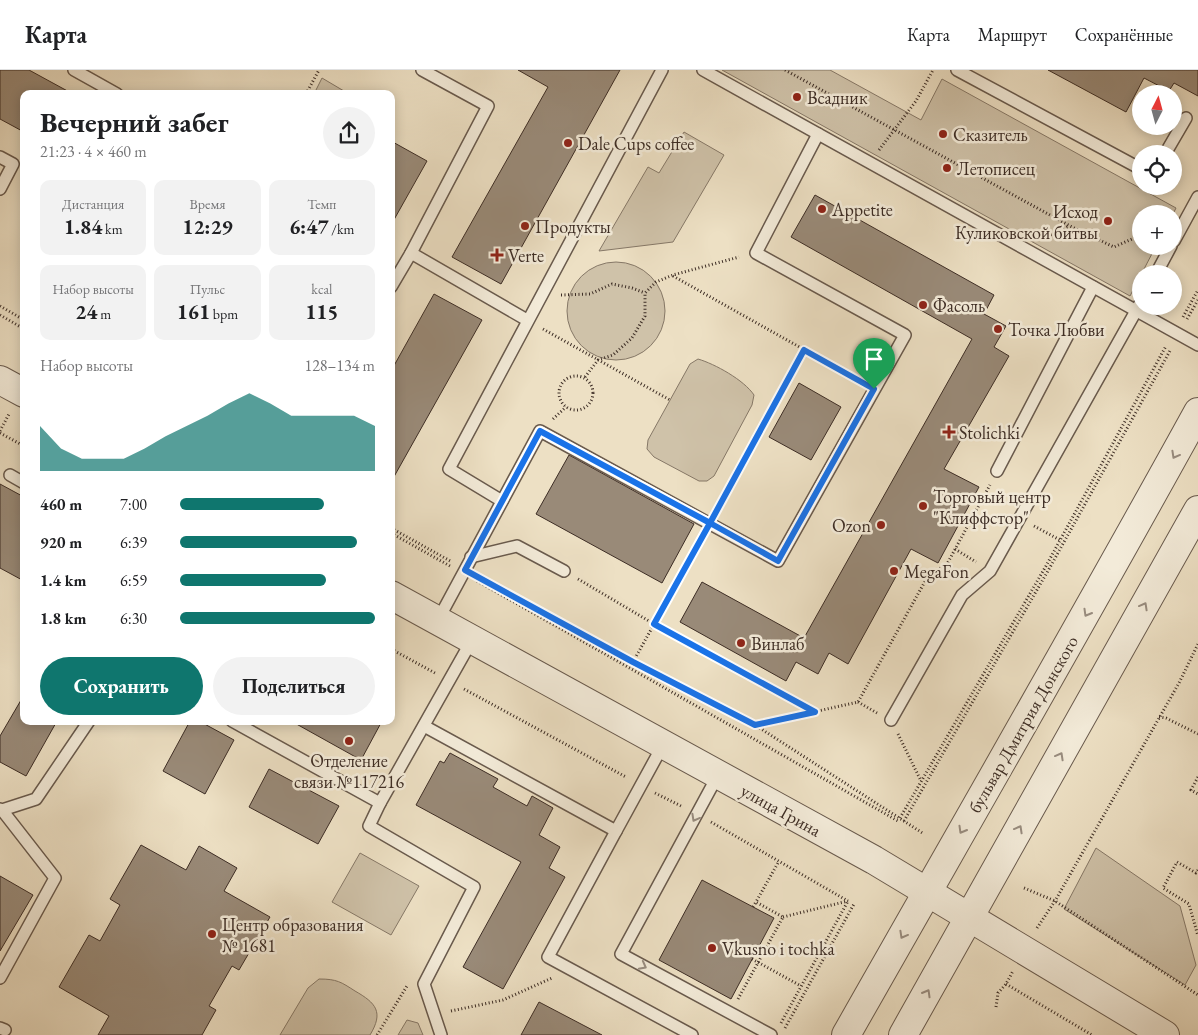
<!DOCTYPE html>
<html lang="ru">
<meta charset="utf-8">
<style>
body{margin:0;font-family:"EB Garamond",serif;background:#f2f2f2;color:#202124;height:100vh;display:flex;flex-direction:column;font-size:19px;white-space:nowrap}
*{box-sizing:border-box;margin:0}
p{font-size:16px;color:#757577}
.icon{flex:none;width:28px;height:28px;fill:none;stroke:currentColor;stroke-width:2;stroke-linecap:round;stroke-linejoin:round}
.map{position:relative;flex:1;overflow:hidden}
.side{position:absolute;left:20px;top:20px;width:375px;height:635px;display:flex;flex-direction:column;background:#fff;border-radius:10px;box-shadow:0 2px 12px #0003}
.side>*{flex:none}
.needle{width:32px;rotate:6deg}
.fabs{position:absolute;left:1132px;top:15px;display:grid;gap:10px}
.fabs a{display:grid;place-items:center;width:50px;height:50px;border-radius:50%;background:#fff;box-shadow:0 2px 12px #0003;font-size:25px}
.pin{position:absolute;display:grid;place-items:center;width:42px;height:42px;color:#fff;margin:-51px -21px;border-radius:50% 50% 50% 0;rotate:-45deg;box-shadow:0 0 5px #0007}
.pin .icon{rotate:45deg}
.round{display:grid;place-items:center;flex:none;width:52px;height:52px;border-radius:26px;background:#f2f2f2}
.summary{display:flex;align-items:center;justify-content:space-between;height:85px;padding:0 20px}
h1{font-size:28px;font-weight:700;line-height:38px}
.figures{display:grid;grid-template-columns:repeat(3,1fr);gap:8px;height:85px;padding:5px 20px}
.figures div{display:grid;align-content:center;border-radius:10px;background:#f2f2f2;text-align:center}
.figures b{font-size:21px;font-weight:700}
.figures small{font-size:14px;font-weight:400}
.figures p{font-size:14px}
.chart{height:140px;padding:10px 20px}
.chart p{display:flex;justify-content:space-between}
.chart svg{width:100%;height:90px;margin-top:5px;fill:#0f766e;opacity:.7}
.action{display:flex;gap:10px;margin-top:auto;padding:10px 20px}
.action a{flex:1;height:58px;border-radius:30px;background:#0f766e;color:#fff;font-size:20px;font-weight:700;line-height:58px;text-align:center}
.action a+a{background:#f2f2f2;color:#202124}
ul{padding:0 20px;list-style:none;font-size:16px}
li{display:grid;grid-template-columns:80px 60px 1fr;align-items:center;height:38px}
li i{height:12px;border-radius:6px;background:#0f766e}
header{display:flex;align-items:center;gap:30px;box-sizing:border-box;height:70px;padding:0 25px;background:#fff;border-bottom:1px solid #e0e0e0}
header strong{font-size:24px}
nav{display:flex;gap:28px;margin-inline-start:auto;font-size:18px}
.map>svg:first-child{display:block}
.green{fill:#cfc2a9;stroke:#867867}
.building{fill:#998a78;stroke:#3d2d25}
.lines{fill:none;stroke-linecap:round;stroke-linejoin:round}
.service-casing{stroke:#695a4d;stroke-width:14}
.tertiary-casing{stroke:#695a4d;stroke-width:30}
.path{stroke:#3d2d25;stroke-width:3;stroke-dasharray:1 2.5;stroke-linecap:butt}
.service{stroke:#f3ebd9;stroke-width:11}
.tertiary{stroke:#f3ebd9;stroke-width:28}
.oneway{stroke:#988c7f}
.route-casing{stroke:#fff;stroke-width:10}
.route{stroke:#1a73e8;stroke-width:6}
.poi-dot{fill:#8f2418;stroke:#f3ebd9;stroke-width:2}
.labels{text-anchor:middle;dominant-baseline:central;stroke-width:5;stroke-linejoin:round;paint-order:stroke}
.poi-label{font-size:18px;fill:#3d2d25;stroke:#f3ebd9;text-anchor:start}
.street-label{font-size:18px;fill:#3d2d25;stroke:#f3ebd9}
</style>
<header>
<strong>Карта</strong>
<nav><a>Карта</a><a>Маршрут</a><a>Сохранённые</a></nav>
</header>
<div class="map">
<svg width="1198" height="965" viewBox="0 0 1198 965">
<rect width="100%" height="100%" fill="#ede0c4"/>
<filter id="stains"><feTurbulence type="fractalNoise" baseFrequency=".004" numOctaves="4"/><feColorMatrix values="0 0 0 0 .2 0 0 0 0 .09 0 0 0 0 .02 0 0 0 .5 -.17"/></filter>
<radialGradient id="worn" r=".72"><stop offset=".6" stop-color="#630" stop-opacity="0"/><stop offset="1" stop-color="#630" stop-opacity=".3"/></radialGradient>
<g class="green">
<polygon points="722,0 830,0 921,50 942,9 1176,138 1173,144 1141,144 1141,176 1156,176 1130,226"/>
<polygon points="322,8 349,24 314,24"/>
<polygon points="684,62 724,85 673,172 599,181 648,97 659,103"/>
<circle cx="616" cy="241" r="49"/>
<path d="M698,289C715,294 744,310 754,325L752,335L714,406L707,411H699L654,387L647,379L648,370L690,294Z"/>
<polygon points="1096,778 1180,836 1196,895 1185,915 1064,839"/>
<polygon points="360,783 419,816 391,865 332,832"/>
<path d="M319,909C337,909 341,912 355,921C376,933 384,942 370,965H280L308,918Z"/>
<polygon points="407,950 418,953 423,965 398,965"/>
</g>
<g class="building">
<polygon points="0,0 29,0 73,24 24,24 24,62 0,49"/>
<polygon points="518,0 620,0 501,214 452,187 548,17"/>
<polygon points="1048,0 1198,0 1198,26 1174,13 1169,21 1144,8 1126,42"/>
<polygon points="391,71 427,91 391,155"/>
<polygon points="815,125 994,225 984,244 1006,256 994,277 1009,286 944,399 979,417 938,493 911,479 848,594 829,583 818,604 796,592 786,611 680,552 702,512 804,568 972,269 791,167"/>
<polygon points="434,224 482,250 391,412 391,301"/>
<polygon points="799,313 841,337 811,390 769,367"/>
<polygon points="569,385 694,454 662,513 536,444"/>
<polygon points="0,414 24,427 24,511 0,498"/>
<polygon points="24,625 24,651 57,651 26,706 0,692 0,666"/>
<polygon points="190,651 199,651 234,670 205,724 163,701"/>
<polygon points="291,651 382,651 361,690"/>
<polygon points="450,683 498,709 493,717 527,736 532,726 553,738 539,765 560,777 549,798 565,807 503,919 463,897 521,792 416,735 440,691 444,693"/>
<polygon points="269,699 339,736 318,774 249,737"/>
<polygon points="141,775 186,800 199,776 237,798 224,821 270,847 239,900 232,896 209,936 216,940 202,965 98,965 109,946 59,917 89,865 100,871 120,835 110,829"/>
<polygon points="0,806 33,825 0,881"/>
<polygon points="702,810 774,848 731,929 659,890"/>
<polygon points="539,932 602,965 521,965"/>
</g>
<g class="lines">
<g class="service-casing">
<g id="service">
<polyline points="74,0 117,24"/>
<polyline points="703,0 1198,275"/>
<polyline points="957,0 1141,99"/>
<polyline points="1165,84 1186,48"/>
<polyline points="0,87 13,94 0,119"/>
<polyline points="1174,171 1198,127"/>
<polyline points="411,183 527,250"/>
<polyline points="1156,204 1171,176"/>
<polyline points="391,217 411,183 488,36 422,0"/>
<polyline points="997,401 1093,217"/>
<polyline points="10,405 24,413"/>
<polyline points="502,431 449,399 662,0"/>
<polyline points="471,487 517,476 564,501"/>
<polyline points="438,550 540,361 778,491 905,265 756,183 818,64"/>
<polyline points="891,650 962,525 990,501 1141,232"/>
<polyline points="232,651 380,733 472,570"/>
<polyline points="424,656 616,761 663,675"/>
<polyline points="718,705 621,884 771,965"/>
<polyline points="380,733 369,756 474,817 424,914 441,965"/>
<polyline points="0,739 2,740 36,729 89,651"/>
<polyline points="616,761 548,887 692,965"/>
<polyline points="0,908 55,808 2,740"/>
<polyline points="0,958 5,960"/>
</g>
</g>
<g class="tertiary-casing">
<g id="tertiary">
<polyline points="0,310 24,323"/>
<polyline points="391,525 874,790 1165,965"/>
<path d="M846,965C964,757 1083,551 1198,342"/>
<polyline points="903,965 1198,440"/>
</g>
</g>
<g class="path">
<polyline points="785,0 1070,156 1114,177 1141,165"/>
<polyline points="306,24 319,0"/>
<polyline points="879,80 916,31 933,0"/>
<polyline points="1041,169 1069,156"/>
<polyline points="673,206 860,311"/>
<polyline points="561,225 590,224 612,214 632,218 645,223"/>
<polyline points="0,236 24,250"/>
<polyline points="0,245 24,259"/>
<polyline points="1183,247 1198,220"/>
<polyline points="1187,249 1198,230"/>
<polyline points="543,259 670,330"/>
<circle cx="576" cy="323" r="17"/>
<polyline points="585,307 598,290 613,285 632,268 645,246 645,223 656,212 673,205 739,187"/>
<polyline points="553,349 566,337"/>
<polyline points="0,361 9,344"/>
<polyline points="0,363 24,376"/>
<polyline points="718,438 804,280"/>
<polyline points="1034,456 1060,470"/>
<polyline points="391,458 452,492"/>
<polyline points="391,463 450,496"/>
<polyline points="955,479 976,492"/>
<polyline points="479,507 633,592 755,655 924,764"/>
<polyline points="578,509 654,554 814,642"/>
<polyline points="477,511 898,751"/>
<polyline points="391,579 435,603"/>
<polyline points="633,592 702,468"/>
<polyline points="464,619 626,707"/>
<polyline points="858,632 877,643"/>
<polyline points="1159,647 1166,648 1198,664"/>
<polyline points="756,655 858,632 928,506 947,494 990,415"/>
<polyline points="898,664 921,711"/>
<polyline points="1198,707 1191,720 1198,724"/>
<polyline points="655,723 683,737"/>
<polyline points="900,748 1046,496 1166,276"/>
<polyline points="904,751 1049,499 1171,279"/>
<polyline points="711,752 848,831"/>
<polyline points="1198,800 1196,803 1177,792 1163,818 1189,834 1198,866"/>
<polyline points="1024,818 1055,831 1198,925"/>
<polyline points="753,837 756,832"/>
<polyline points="783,847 848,831"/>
<polyline points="1037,858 1055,831 1179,613 1198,574"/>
<polyline points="752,889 801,916"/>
<polyline points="1006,914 1092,965"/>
<polyline points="738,929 783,847 756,832 779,791"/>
<polyline points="996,937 998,923 1006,914 1013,901"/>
<polyline points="451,941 503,930 552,908"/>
<polyline points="781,953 848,831"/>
<polyline points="785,958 854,834"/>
<polyline points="377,965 407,916"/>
</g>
<use href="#service" class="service"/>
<use href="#tertiary" class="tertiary"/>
</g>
<defs><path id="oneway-chevron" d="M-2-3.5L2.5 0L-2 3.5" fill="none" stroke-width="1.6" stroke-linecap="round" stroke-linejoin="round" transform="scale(1.25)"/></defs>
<g class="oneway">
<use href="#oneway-chevron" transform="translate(1175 385) rotate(119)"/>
<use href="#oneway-chevron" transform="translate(1144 536) rotate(-61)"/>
<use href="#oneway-chevron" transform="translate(1087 543) rotate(120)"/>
<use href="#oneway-chevron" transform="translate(1060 686) rotate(-61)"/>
<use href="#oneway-chevron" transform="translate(695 748) rotate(119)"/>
<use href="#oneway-chevron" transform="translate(1019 759) rotate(-61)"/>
<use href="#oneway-chevron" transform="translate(962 760) rotate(120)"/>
<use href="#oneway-chevron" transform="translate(903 865) rotate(119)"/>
<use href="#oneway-chevron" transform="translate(643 896) rotate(28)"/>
<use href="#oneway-chevron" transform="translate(927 923) rotate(-60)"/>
</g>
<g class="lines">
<g class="route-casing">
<polyline id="route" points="874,319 778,491 710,453 654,554 815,642 755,655 633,592 465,500 540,361 710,453 804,280 874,319"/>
</g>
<use href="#route" class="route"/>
</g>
<g class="poi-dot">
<circle cx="797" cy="27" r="5"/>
<circle cx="943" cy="64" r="5"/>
<circle cx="568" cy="73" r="5"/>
<circle cx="947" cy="98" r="5"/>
<circle cx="822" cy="139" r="5"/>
<circle cx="1108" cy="151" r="5"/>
<circle cx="525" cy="156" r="5"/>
<path d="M494.5 177.5h5v5h5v5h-5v5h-5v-5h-5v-5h5z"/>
<circle cx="923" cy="235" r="5"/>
<circle cx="998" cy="259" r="5"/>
<path d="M946.5 354.5h5v5h5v5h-5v5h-5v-5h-5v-5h5z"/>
<circle cx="923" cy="436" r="5"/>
<circle cx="881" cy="455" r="5"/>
<circle cx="894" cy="501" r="5"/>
<circle cx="741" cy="573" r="5"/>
<circle cx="349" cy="671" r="5"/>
<circle cx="212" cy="864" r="5"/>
<circle cx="712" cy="878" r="5"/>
</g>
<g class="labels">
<g class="poi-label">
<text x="807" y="27">Всадник</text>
<text x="953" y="64">Сказитель</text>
<text x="578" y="73">Dale Cups coffee</text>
<text x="957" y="98">Летописец</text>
<text x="832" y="139">Appetite</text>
<text x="1098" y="141" text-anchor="end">Исход<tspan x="1098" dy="21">Куликовской битвы</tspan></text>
<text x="535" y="156">Продукты</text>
<text x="508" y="185">Verte</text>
<text x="933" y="235">Фасоль</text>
<text x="1008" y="259">Точка Любви</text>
<text x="959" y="362">Stolichki</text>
<text x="933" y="426">Торговый центр<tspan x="933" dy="21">"Клиффстор"</tspan></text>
<text x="871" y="455" text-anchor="end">Ozon</text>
<text x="904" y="501">MegaFon</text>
<text x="751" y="573">Винлаб</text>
<text x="349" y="690" text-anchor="middle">Отделение<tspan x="349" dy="21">связи №117216</tspan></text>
<text x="222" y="854">Центр образования<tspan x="222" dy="21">№ 1681</tspan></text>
<text x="722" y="878">Vkusno i tochka</text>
</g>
<g class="street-label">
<text transform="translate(1023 654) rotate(-60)">бульвар Дмитрия Донского</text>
<text transform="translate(781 740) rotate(29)">улица Грина</text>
</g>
</g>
<rect width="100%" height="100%" filter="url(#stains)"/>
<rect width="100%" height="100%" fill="url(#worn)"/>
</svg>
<div class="fabs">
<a><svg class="needle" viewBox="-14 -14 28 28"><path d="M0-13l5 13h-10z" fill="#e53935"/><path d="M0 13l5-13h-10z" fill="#757577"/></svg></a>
<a><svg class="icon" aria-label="locate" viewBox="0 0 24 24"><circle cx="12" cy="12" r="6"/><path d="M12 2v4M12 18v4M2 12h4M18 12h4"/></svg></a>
<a>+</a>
<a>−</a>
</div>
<div class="pin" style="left:874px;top:319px;background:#1e9e55"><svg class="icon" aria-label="arrive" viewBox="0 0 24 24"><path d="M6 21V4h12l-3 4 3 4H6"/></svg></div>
<section class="side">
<div class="summary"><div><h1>Вечерний забег</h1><p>21:23 · 4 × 460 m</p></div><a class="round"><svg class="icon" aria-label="share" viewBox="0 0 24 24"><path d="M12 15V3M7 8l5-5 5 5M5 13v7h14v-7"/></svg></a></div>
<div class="figures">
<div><p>Дистанция</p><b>1.84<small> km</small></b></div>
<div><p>Время</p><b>12:29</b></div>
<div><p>Темп</p><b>6:47<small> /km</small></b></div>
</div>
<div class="figures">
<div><p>Набор высоты</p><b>24<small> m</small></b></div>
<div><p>Пульс</p><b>161<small> bpm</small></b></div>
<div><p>kcal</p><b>115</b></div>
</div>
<div class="chart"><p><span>Набор высоты</span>128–134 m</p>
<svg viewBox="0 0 160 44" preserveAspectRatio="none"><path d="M0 44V22L10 33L20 38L30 38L40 38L50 33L60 27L70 22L80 17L90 11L100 6L110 11L120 17L130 17L140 17L150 17L160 22V44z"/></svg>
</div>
<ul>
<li><b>460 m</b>7:00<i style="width:74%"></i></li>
<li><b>920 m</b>6:39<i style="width:91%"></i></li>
<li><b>1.4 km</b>6:59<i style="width:75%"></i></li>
<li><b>1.8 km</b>6:30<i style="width:100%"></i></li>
</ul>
<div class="action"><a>Сохранить</a><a>Поделиться</a></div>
</section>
</div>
